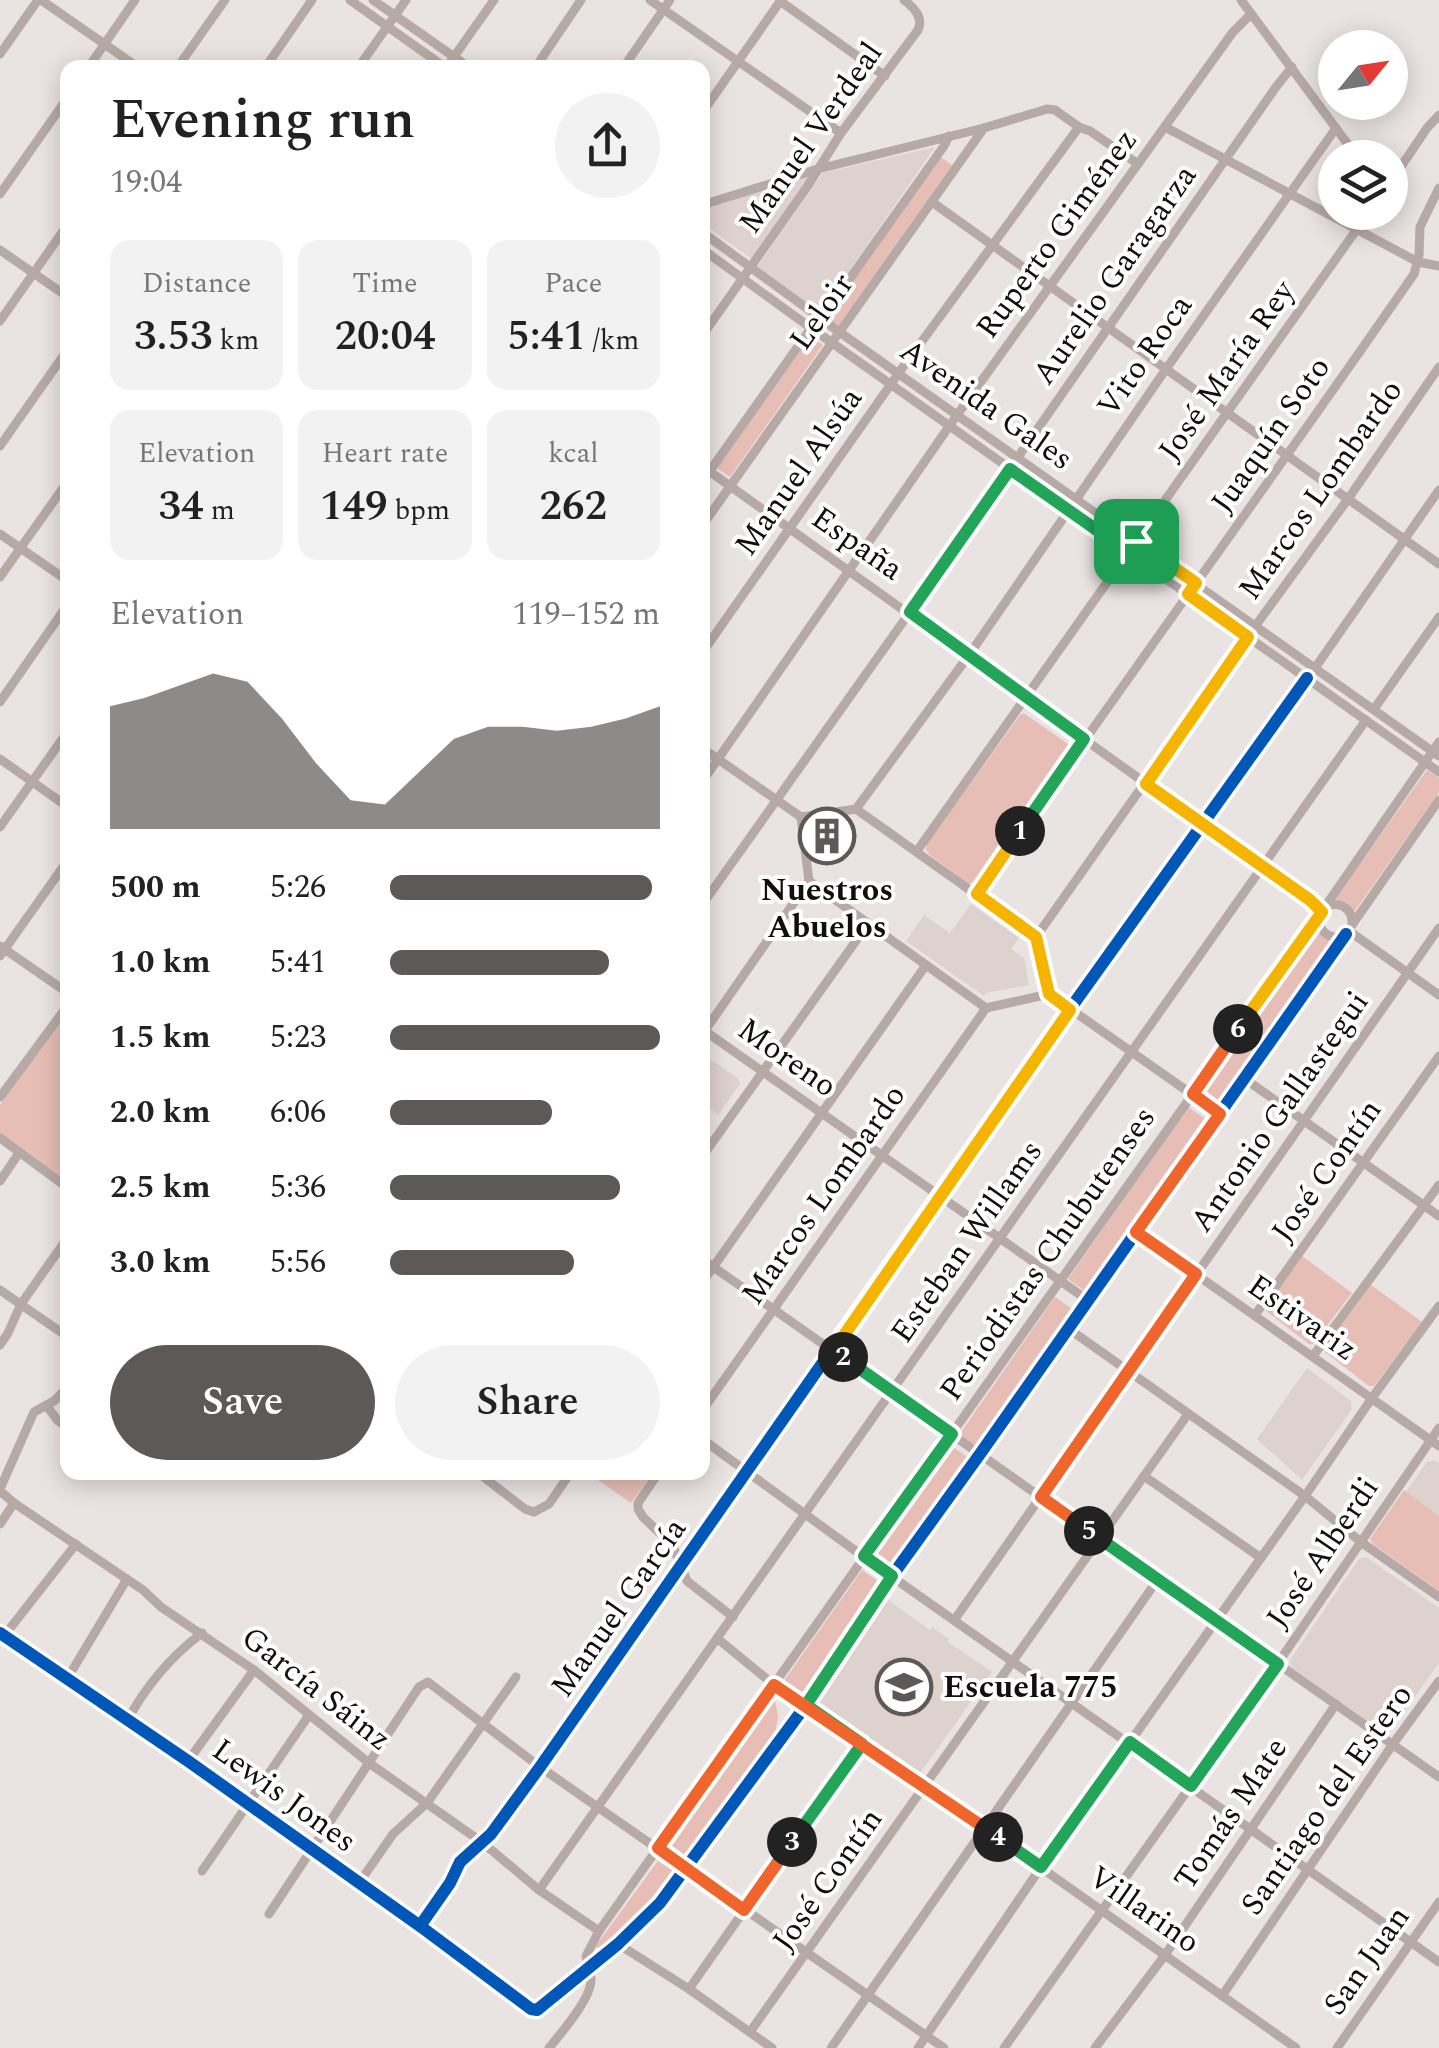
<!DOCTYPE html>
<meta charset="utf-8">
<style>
body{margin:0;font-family:Spectral,serif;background:#f2f2f2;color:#222;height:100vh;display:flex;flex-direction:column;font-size:38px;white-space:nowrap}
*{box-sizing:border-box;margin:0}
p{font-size:32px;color:#767676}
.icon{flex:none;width:55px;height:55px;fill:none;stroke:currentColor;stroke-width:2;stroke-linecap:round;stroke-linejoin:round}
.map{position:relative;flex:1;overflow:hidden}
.panel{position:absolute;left:60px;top:60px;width:650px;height:1420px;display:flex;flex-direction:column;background:#fff;border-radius:20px;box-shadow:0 5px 25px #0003}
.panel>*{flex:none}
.needle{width:65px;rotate:60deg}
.buttons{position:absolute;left:1318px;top:30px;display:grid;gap:20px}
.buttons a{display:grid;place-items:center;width:90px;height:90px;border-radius:50%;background:#fff;box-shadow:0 5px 25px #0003;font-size:50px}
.pin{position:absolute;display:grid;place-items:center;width:85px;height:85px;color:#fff;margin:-42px;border-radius:20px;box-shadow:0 5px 15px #0006}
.km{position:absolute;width:50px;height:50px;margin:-25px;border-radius:50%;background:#222;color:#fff;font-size:28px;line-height:50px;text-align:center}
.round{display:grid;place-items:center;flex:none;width:105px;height:105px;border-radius:52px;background:#f2f2f2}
.head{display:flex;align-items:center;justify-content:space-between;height:170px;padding:0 50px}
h1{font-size:55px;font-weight:600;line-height:75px}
.metrics{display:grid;grid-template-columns:repeat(3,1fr);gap:15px;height:170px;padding:10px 50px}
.metrics div{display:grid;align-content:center;border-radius:20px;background:#f2f2f2;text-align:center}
.metrics b{font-size:42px;font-weight:600}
.metrics small{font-size:28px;font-weight:400}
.metrics p{font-size:28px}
.chart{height:280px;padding:20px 50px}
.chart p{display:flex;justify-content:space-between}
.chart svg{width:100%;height:180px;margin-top:10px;fill:#5d5958;opacity:.7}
.cta{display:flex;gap:20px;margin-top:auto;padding:20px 50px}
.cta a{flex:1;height:115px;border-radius:60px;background:#5d5958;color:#fff;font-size:40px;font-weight:600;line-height:115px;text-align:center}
.cta a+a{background:#f2f2f2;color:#222}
ul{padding:0 50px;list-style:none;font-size:32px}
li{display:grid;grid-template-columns:160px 120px 1fr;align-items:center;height:75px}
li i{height:25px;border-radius:12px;background:#5d5958}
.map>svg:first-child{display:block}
.built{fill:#ded2cf}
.green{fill:#e6beb5}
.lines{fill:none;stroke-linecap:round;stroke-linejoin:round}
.minor{stroke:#b7a9a6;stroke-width:9}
.cycleway-casing{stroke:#fff;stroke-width:19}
.cycleway{stroke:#0057b8;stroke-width:12}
.split-1-casing{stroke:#fff;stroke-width:20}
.split-2-casing{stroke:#fff;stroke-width:20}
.split-3-casing{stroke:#fff;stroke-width:20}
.split-4-casing{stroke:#fff;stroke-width:20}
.split-5-casing{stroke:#fff;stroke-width:20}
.split-6-casing{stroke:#fff;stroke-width:20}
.split-7-casing{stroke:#fff;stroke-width:20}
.split-1{stroke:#22a559;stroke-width:12}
.split-2{stroke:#f5b400;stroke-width:12}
.split-3{stroke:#22a559;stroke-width:12}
.split-4{stroke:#f0652b;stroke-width:12}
.split-5{stroke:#22a559;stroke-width:12}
.split-6{stroke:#f0652b;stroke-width:12}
.split-7{stroke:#f5b400;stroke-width:12}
.labels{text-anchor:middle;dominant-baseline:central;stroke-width:8;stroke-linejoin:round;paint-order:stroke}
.street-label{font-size:32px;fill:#120e0e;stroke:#fff}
.poi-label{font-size:32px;font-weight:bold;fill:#120e0e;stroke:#fff}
</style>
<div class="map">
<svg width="1439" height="2048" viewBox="0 0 1439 2048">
<rect width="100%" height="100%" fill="#e9e3e2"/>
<g class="built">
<polygon points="935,147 820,313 757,267 823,173"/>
<polygon points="816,171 752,259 703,224 703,203"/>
<polygon points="971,904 1019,938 1011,949 1024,958 1029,985 986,993 984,996 906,941 924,915 950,933"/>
<polygon points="702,1054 738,1078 740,1084 718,1115 703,1104"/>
<polygon points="1307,1368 1351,1401 1352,1409 1302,1480 1257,1439"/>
<polygon points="1434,1460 1439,1463 1439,1516 1406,1492 1427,1462"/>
<polygon points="1366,1557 1439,1608 1439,1663 1391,1730 1384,1733 1291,1667 1290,1660 1359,1559"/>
<polygon points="887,1599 930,1630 932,1627 949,1639 948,1642 992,1672 921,1772 914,1773 818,1707 816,1701"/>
</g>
<g class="green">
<polygon points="939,156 952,165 838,326 826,318"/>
<polygon points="811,336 823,345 730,477 717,468"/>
<polygon points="1021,714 1025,714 1068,744 1071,748 1070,752 978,881 969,884 930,855 926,850 927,843"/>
<polygon points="1427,770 1439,778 1439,792 1354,912 1347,903 1335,899"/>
<polygon points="1315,928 1323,938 1333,941 1217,1108 1199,1095"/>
<polygon points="67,1010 67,1184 0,1136 0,1105"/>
<polygon points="1188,1107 1207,1120 1086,1292 1068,1279"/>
<polygon points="1302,1256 1352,1293 1313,1344 1309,1344 1266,1311 1265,1307"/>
<polygon points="1371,1285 1422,1322 1374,1386 1369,1386 1325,1352 1326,1347"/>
<polygon points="1055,1297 1074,1310 978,1448 959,1435"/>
<polygon points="950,1445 969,1458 888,1574 870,1561"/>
<polygon points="588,1473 653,1473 631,1503"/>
<polygon points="1404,1490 1439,1516 1439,1591 1373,1544 1370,1539"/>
<polygon points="862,1570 881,1583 800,1698 781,1685"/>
<polygon points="774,1696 778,1716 775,1734 683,1860 666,1849"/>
<path d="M658,1861L674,1871C655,1900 630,1927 603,1948L595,1947Z"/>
</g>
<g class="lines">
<g class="minor">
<polyline points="41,0 139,68"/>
<polyline points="350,0 446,68 494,0"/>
<polyline points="373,0 470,68"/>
<polyline points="650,0 841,133"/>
<polyline points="1241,0 1358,158"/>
<polyline points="780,1 885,76"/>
<polyline points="0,54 38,0"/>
<polyline points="88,68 135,0"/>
<polyline points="177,68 225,0"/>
<polyline points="265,68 312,0"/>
<polyline points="358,68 406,0"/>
<polyline points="535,68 581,0"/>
<polyline points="623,68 670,0"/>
<polyline points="702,113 781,0"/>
<polyline points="1165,127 1418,262 1439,266"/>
<polyline points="1390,183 1427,128 1439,115"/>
<polyline points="0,194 68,97"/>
<polyline points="932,202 1439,564"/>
<polyline points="702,205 818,169 984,128 1047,109 1055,110 1079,127 1090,131 1138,164"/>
<polyline points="702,232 838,331 1439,756"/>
<polyline points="702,249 811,328 1439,772"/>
<polyline points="0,250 68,297"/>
<polyline points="0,321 68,224"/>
<path d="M702,336L807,187L841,133L918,30C924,17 913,7 904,0"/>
<polyline points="0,446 68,349"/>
<polyline points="702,466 1309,900 1321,912"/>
<polyline points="702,482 811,328 821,319 944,146 949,136"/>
<polyline points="702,526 984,128"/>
<polyline points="0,534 68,581"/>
<polyline points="0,577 68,481"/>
<polyline points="702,653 898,374 1079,127"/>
<polyline points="1315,668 1439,490"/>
<polyline points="0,702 68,604"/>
<polyline points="1374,709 1439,617"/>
<polyline points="702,748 801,817"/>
<polyline points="0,759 68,807"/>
<polyline points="702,782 957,415 1233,32 1251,14"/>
<polyline points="856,809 969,655 1166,369 1336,128"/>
<polyline points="801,817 809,881 986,1008 1049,994"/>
<polyline points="801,817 856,809 1036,937 1049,994"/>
<polyline points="0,827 68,731"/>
<polyline points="917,851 1369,212"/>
<path d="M977,894C1121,686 1270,482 1414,274L1419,255L1420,227L1439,188"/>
<polyline points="702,905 910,612 1276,87 1292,67"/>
<path d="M1327,906C1341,901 1353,909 1352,925"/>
<polyline points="1322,911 1439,742"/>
<path d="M1320,914C1316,932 1331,942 1346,934"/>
<polyline points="1352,925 1439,800"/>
<polyline points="1349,931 1439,995"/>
<polyline points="1036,937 1256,625 1348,499 1439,367"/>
<polyline points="0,946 68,993"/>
<polyline points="0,956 68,860"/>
<polyline points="1049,994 1220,1114"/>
<polyline points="702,1029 1089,1301"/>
<polyline points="704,1032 809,881"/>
<polyline points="1245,1079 1439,1216"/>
<polyline points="0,1097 68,1005"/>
<polyline points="0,1138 68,1188"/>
<polyline points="702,1157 868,924"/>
<polyline points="0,1181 19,1153"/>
<polyline points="1136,1232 1439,1446"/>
<polyline points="702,1259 1439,1777"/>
<polyline points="702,1283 926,965"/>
<polyline points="0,1290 68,1337"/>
<polyline points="1255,1315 1439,1056"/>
<polyline points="1069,1329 1305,1496 1361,1542 1439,1597"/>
<polyline points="0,1345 8,1333 21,1304 68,1237"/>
<polyline points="1313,1356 1439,1185"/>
<polyline points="46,1405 58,1421 68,1427"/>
<polyline points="702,1411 986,1008"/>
<polyline points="702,1439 864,1557 1439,1962"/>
<polyline points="477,1472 525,1509 534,1512 549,1504 571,1472"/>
<polyline points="659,1472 638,1503 638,1509 643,1517 673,1546 687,1581 733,1617"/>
<polyline points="1144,1476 1261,1558"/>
<polyline points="0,1489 34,1412 54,1401 68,1387"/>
<polyline points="0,1491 14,1503 143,1590 161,1607 254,1670 369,1763 483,1843 539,1890 599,1931"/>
<polyline points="0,1524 14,1503"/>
<polyline points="955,1619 1439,928"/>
<polyline points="0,1633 188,1761 420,1926 531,2009 537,2010 618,1944 660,1903 806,1705 892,1576 980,1454 1346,934"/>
<polyline points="4,1636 76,1544"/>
<polyline points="718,1639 774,1685 924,1785 1296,2048"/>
<polyline points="67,1679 127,1579"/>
<path d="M127,1721C146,1686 170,1657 202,1633"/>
<polyline points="188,1761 254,1670"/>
<polyline points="202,1871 309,1715"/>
<polyline points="359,1883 393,1834 427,1803 516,1677"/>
<polyline points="539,1890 1366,720"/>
<polyline points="269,1914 419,1687 428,1682 540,1767 944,2048"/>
<polyline points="420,1926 450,1883 460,1862 491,1834 540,1767 1070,1009 1307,678"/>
<polyline points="618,1944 689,1989 772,2048"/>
<polyline points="689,1989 861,1744"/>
<polyline points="1222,1996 1393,1744 1439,1681"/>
<polyline points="750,2032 1188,1414"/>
<path d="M549,2048C561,2033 592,1998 591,1979C591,1972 587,1963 586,1956L599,1931L1319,916"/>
<polyline points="831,2048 1158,1579"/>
<polyline points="918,2048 1041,1867 1305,1496 1372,1398 1439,1306"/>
<polyline points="1004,2048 1278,1663 1439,1428"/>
<polyline points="1095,2048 1165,1955 1336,1704"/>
<polyline points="1337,2048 1439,1902"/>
</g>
<g class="cycleway-casing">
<g id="cycleway">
<polyline points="0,1633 188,1761 420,1926 531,2009 537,2010 618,1944 660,1903 806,1705 892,1576 980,1454 1346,934"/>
<polyline points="420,1926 450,1883 460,1862 491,1834 540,1767 1070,1009 1307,678"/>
</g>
</g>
<use href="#cycleway" class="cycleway"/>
</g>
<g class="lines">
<g class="split-1-casing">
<polyline id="split-1" points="1020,831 1084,739 910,612 1010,469 1128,552 1136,541"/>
</g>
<g class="split-2-casing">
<polyline id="split-2" points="843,1357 833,1351 1070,1010 1049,994 1036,937 977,894 1020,831"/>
</g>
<g class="split-3-casing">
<polyline id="split-3" points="792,1842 862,1744 806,1705 892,1576 864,1556 952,1434 843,1357"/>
</g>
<g class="split-4-casing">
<polyline id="split-4" points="792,1842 744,1910 658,1848 774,1685 998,1837"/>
</g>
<g class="split-5-casing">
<polyline id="split-5" points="998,1837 1041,1867 1130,1742 1191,1786 1278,1664 1089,1531"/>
</g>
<g class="split-6-casing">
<polyline id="split-6" points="1089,1531 1041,1497 1196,1274 1136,1232 1220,1114 1193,1094 1238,1029"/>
</g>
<g class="split-7-casing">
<polyline id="split-7" points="1136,541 1196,583 1188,594 1248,637 1146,784 1310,900 1322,912 1238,1029"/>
</g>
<use href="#split-1" class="split-1"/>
<use href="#split-2" class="split-2"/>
<use href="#split-3" class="split-3"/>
<use href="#split-4" class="split-4"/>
<use href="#split-5" class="split-5"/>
<use href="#split-6" class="split-6"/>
<use href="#split-7" class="split-7"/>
</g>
<defs>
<g id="building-ring" transform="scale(2.875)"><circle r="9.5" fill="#fff" stroke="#5d5958" stroke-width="1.5"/><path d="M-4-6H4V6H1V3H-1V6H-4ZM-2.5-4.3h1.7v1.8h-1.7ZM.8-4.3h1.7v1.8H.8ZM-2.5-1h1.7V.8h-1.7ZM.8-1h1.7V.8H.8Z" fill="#5d5958"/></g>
<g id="school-ring" transform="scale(2.875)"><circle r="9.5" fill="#fff" stroke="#5d5958" stroke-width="1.5"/><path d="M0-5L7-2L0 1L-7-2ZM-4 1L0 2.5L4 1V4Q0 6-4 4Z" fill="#5d5958"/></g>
</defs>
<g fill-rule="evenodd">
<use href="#building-ring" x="827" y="836"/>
<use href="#school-ring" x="904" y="1687"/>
</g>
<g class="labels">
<g class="street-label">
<text transform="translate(811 138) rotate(-55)">Manuel Verdeal</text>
<text transform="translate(1057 234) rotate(-54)">Ruperto Giménez</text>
<text transform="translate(1115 275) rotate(-55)">Aurelio Garagarza</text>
<text transform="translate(822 312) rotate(-55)">Leloir</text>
<text transform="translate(1145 356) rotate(-55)">Vito Roca</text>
<text transform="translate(1227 371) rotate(-55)">José María Rey</text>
<text transform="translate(986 405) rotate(35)">Avenida Gales</text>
<text transform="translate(1271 435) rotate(-55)">Juaquín Soto</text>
<text transform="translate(799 472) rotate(-55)">Manuel Alsúa</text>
<text transform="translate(1321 490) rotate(-55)">Marcos Lombardo</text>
<text transform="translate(857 544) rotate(35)">España</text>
<text transform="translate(787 1058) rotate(35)">Moreno</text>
<text transform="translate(1280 1112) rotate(-55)">Antonio Gallastegui</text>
<text transform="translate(1327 1171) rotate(-55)">José Contín</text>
<text transform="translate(824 1195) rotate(-55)">Marcos Lombardo</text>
<text transform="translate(967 1242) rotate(-55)">Esteban Willams</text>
<text transform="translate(1048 1254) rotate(-55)">Periodistas Chubutenses</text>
<text transform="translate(1302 1318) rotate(35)">Estivariz</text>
<text transform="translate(1323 1553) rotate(-56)">José Alberdi</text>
<text transform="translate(619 1608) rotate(-55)">Manuel García</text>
<text transform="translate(316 1689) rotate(38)">García Sáinz</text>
<text transform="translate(284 1796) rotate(36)">Lewis Jones</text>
<text transform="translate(1327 1800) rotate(-55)">Santiago del Estero</text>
<text transform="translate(1231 1814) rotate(-56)">Tomás Mate</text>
<text transform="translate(828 1880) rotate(-55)">José Contín</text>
<text transform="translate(1144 1910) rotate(35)">Villarino</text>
<text transform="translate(1367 1961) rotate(-55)">San Juan</text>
</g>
<g class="poi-label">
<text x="827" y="890">Nuestros<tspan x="827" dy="37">Abuelos</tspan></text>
<text x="943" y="1687" text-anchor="start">Escuela 775</text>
</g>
</g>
</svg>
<div class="buttons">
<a><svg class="needle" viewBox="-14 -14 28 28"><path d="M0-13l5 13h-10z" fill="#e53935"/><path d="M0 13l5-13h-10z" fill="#767676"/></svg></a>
<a><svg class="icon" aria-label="layers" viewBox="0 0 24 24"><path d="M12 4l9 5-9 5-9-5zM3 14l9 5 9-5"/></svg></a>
</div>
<div class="pin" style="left:1136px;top:541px;background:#1e9e55"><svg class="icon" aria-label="arrive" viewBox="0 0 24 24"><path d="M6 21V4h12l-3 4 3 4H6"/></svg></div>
<b class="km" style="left:1020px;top:831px">1</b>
<b class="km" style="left:843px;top:1357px">2</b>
<b class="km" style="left:792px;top:1842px">3</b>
<b class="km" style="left:998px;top:1837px">4</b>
<b class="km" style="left:1089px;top:1531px">5</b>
<b class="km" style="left:1238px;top:1029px">6</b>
<section class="panel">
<div class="head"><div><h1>Evening run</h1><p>19:04</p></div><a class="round"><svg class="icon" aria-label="share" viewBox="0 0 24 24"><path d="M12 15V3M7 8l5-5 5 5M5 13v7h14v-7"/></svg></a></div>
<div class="metrics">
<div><p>Distance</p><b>3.53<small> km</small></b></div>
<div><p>Time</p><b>20:04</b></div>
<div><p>Pace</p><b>5:41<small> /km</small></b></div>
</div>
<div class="metrics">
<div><p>Elevation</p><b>34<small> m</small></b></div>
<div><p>Heart rate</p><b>149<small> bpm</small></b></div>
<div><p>kcal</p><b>262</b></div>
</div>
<div class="chart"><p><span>Elevation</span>119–152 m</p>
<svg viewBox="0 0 160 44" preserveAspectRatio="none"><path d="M0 44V14L10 12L20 9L30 6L40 8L50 17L60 28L70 37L80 38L90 30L100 22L110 19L120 19L130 20L140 19L150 17L160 14V44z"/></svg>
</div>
<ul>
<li><b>500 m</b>5:26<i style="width:97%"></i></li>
<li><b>1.0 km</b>5:41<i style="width:81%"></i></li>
<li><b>1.5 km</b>5:23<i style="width:100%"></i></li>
<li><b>2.0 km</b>6:06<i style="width:60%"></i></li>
<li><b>2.5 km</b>5:36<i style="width:85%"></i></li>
<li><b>3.0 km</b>5:56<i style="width:68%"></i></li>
</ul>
<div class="cta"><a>Save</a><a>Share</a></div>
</section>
</div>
